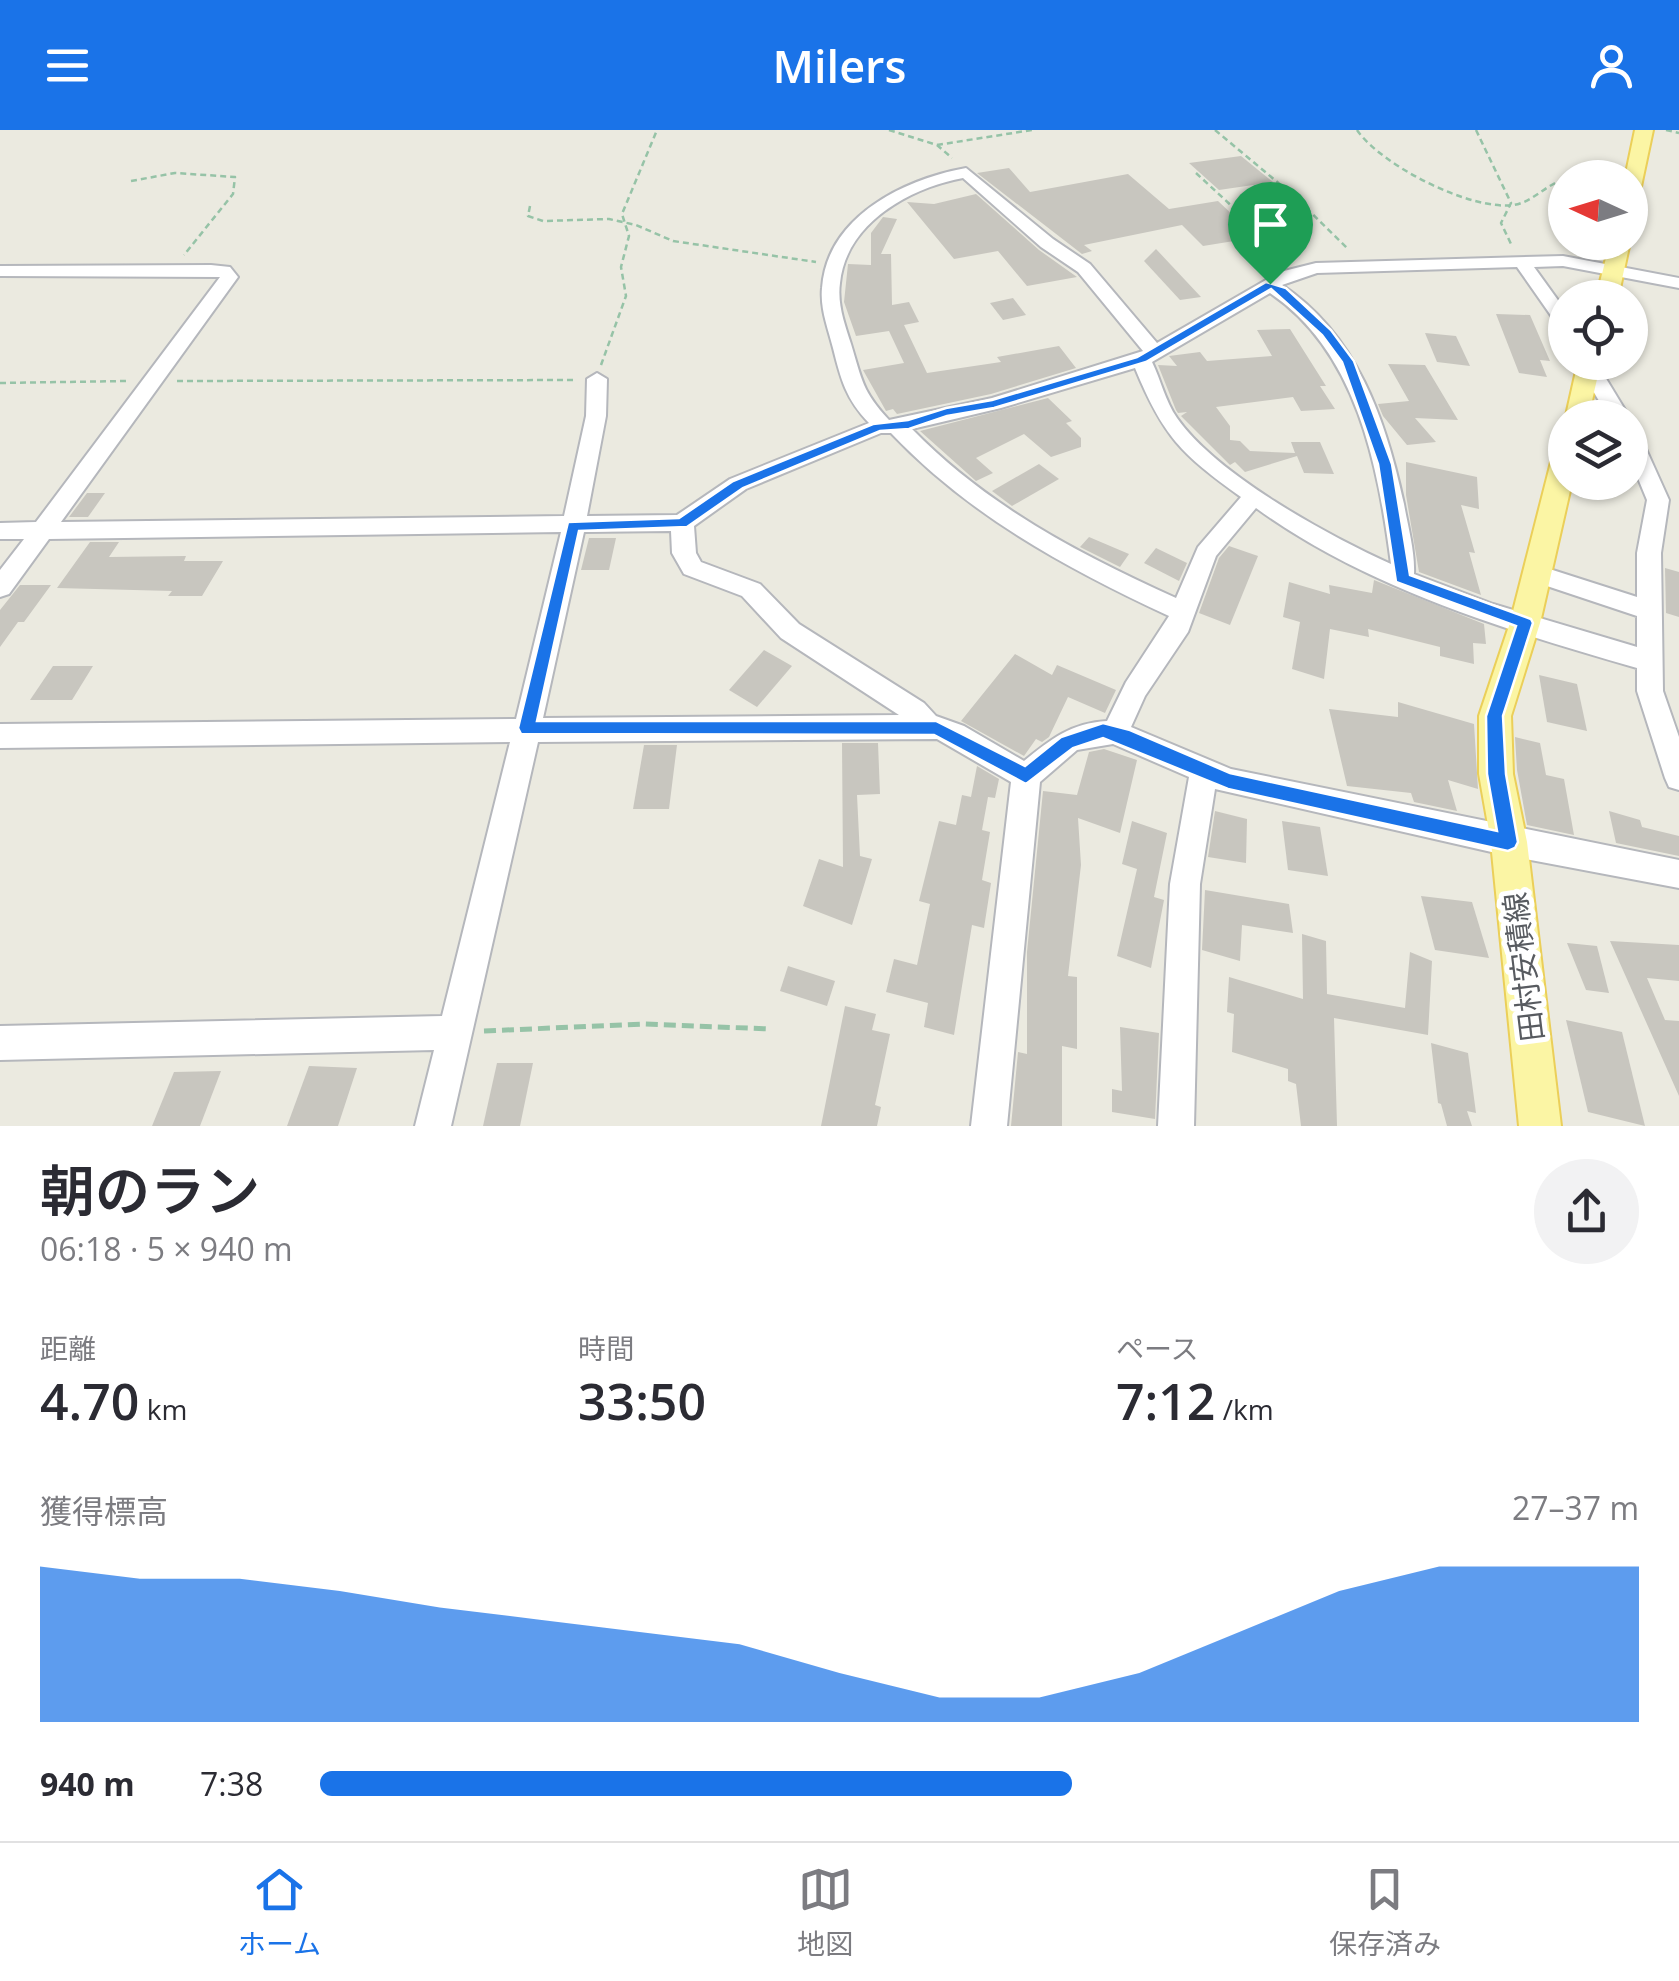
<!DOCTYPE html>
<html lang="ja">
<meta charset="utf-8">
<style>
body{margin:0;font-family:"Open Sans","Noto Sans JP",sans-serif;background:#f2f2f3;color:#2b2b33;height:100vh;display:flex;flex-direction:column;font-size:38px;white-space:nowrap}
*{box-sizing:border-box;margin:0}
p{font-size:32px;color:#7c7c81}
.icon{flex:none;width:55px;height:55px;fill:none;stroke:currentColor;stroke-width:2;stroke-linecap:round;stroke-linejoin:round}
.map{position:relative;height:996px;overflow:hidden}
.panel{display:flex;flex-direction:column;background:#fff;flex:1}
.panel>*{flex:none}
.needle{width:65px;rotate:274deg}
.fabs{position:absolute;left:1548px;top:30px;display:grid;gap:20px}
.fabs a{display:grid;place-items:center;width:100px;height:100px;border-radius:50%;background:#fff;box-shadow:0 2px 8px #0004;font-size:50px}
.pin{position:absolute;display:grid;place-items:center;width:85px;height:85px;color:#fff;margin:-102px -42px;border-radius:50% 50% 50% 0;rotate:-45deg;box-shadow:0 0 10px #0007}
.pin .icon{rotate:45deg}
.round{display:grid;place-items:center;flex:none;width:105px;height:105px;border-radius:52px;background:#f2f2f3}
.headline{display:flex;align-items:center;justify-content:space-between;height:170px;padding:0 40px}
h1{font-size:55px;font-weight:600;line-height:75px}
.stats{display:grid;grid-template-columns:repeat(3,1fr);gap:15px;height:170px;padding:10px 40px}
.stats div{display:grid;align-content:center}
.stats b{font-size:50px;font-weight:600}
.stats small{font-size:28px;font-weight:400}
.stats p{font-size:28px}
.chart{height:280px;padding:20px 40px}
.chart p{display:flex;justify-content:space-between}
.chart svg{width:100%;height:180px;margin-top:10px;fill:#1a73e8;opacity:.7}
ul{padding:0 40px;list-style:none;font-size:32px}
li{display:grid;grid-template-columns:160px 120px 1fr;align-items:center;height:75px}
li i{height:25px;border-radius:12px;background:#1a73e8}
header{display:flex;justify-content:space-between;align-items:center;height:130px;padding:0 40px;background:#1a73e8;color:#fff;font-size:45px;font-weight:600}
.tabs{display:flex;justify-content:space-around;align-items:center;height:140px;border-top:2px solid #e1e1e2;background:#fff;font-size:28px;color:#7c7c81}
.tabs a{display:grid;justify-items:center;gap:5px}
.tabs .active{color:#1a73e8}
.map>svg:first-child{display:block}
.building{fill:#c8c6bf}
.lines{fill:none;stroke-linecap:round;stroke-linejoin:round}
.minor-casing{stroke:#b5b7bc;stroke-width:4}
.major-casing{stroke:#ebcf59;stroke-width:4}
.path-far1{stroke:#96c3a7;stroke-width:2.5;stroke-dasharray:6 4;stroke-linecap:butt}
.path{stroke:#96c3a7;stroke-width:5;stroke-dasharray:12 6;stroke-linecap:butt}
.minor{fill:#fff;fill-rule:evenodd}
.major{fill:#fbf5a4;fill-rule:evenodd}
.route{fill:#1a73e8;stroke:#fff;stroke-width:2.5;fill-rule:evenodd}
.labels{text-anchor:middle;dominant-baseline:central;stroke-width:10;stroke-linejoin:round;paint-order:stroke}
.street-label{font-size:30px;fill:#585b60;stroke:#fff}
</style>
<header><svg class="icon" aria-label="menu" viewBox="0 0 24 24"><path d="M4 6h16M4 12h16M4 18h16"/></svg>Milers<svg class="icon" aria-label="person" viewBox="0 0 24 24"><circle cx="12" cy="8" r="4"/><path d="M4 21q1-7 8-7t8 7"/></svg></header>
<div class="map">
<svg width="1679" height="996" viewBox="0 0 1679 996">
<rect width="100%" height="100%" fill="#ebeae0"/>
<g class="building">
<polygon points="1241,26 1273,52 1219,60 1189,33"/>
<polygon points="1009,38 1030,62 1128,44 1169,79 1218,71 1287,136 1265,141 1234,111 1203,116 1182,95 1084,115 1092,121 1082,124 977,43"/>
<polygon points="976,64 1039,120 1077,147 1027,156 998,121 954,129 907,72 934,74"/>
<polygon points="883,87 897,89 881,124 891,124 892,175 909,172 919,192 904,195 927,243 1001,232 997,227 1059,216 1076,238 991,264 897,284 893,279 886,281 863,240 904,233 889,201 856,206 844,172 848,134 871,135 871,103"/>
<polygon points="1156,119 1201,167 1180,170 1144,131"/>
<polygon points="1013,168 1026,185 1003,190 990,173"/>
<polygon points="1496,184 1530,185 1550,231 1540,230 1547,247 1519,243"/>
<polygon points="1290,199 1326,256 1320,256 1335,279 1301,281 1293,267 1216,277 1230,296 1230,310 1240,311 1250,321 1295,323 1291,312 1320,312 1334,344 1304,343 1297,326 1245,342 1235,332 1230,335 1181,286 1187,282 1178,283 1176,280 1158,235 1177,236 1169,226 1200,222 1207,231 1272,226 1257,200"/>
<polygon points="1425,203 1456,206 1470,236 1437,232"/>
<polygon points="1388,234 1425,235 1458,290 1415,288 1436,312 1407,315 1383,286 1378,274 1409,271"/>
<polygon points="1048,268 1072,291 1066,293 1081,308 1081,317 1051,327 1024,304 976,328 993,343 976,351 920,301"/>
<polygon points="1406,332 1477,347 1479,379 1461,375 1475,423 1469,422 1481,465 1419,442 1406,365"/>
<polygon points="1039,334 1059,349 1012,376 992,361"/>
<polygon points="87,363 105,363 88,387 69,387"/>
<polygon points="1089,407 1129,424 1120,437 1080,417"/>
<polygon points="589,408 616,408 609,440 581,440"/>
<polygon points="90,412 119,412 109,427 186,426 184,431 223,431 202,466 168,466 172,461 57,458"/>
<polygon points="1229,416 1258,426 1230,495 1199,483 1219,428"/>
<polygon points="1156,418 1187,433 1179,451 1144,433"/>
<polygon points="1665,438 1679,442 1679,487 1666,483"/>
<polygon points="1374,450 1484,494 1486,514 1473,513 1474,534 1440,526 1440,517 1368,499 1369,507 1330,499 1324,549 1292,539 1300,492 1283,487 1289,452 1330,464 1329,455 1372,463"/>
<polygon points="20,455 51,455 24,492 18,492 0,517 0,480"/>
<polygon points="764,520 792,536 757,577 729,560"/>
<polygon points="1015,524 1052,545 1057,535 1116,560 1105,583 1068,567 1049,607 1042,612 1036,609 1024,626 961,591"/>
<polygon points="53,536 93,536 72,570 30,570"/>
<polygon points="1539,545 1577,554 1587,601 1547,592"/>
<polygon points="1398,572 1474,594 1478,659 1448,650 1457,681 1414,672 1411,663 1347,656 1329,579 1398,587"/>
<polygon points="1515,607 1540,613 1546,645 1564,649 1574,705 1527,695 1517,640"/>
<polygon points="842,613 878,613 880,664 857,665 860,726 872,729 852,795 803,776 819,729 843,737"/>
<polygon points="644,615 677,615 669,679 633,679"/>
<polygon points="1104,619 1137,630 1120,703 1078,688 1081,735 1068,846 1077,847 1077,919 1062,916 1062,996 1011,996 1018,922 1027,924 1027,822 1043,661 1077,665 1089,622"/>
<polygon points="977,636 999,649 995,668 988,667 982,700 990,702 982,750 991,753 984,798 972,795 954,905 924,897 928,873 886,862 894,829 917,835 930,774 919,771 939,691 956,695 962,665 971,667"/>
<polygon points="1215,681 1247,689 1246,733 1208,727"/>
<polygon points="1609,681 1640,690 1642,697 1679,706 1679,726 1616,713"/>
<polygon points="1132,691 1167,703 1154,767 1164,770 1151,838 1117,826 1137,739 1122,734"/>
<polygon points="1282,691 1320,697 1328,746 1288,740"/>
<polygon points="1205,760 1289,774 1293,803 1242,795 1240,831 1202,820"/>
<polygon points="1421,766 1472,772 1489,828 1435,820"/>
<polygon points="1302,804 1326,811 1327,864 1405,878 1410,822 1432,831 1428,905 1334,888 1337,996 1301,996 1296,954 1288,951 1288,939 1232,922 1234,884 1227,882 1229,847 1303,869"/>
<polygon points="1610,811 1679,815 1679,851 1647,848 1665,890 1679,891 1679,966"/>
<polygon points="1567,813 1597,816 1609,863 1586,860"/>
<polygon points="788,836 835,851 827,876 780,861"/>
<polygon points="845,876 876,884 872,900 890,904 875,975 881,977 877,996 821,996"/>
<polygon points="1566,890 1622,902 1645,996 1588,982"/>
<polygon points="1120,897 1159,903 1155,989 1112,982 1112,959 1122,961"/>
<polygon points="1431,913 1468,923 1476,983 1467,981 1472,996 1447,996 1441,974 1438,973"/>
<polygon points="497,933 533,933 520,996 483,996"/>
<polygon points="309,936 357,938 338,996 287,996"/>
<polygon points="221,941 200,996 152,996 174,942"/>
</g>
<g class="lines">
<g class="minor-casing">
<g id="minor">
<path d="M966,38L1053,109L1090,134L1157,213L1280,142L1316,133L1563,126L1679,148V158L1563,136L1534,137L1565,180V199L1559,197L1517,137L1317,143L1282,155C1357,205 1386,290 1404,374C1408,397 1415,421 1414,444L1493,474L1637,517V486L1529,450L1525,444L1537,435L1637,467V423L1647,370L1630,329V297L1637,299L1669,370L1661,423L1663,561L1679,607V660L1669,657L1665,648L1637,561V538C1506,500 1368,459 1256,378L1216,426L1188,502L1145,566L1131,597L1231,639L1679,730V758L1509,726L1215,659L1200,754L1194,996H1158L1170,754L1189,647L1113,614L1077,620L1040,652L1007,996H971L1011,652L937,609L538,612L451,996H415L434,920L0,930V896L442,886L510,612L0,618V594L516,589L561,402L49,409L9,464L0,467V440L24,409H0V393L36,392L220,147L0,146V136L211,135L230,137L238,147L61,392L564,386L586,286L587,249L597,243L607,249L606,286L587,386L677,385L730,349L869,293C846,269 841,250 833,218C828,198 820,179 822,158C827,86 905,49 966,38ZM963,48L1041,117L1078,142L1143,221L992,268L889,290C862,261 862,250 851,214C845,195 837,174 840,153C846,93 910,58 963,48ZM1270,163C1357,222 1378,335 1391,434C1327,405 1217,345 1177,288C1165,271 1161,250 1152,232ZM1135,238C1163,306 1181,324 1241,367L1198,417L1176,468C1079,424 987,376 912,299L1001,278ZM881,303H891C970,386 1066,438 1169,486L1126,552L1107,591C1071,593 1051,609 1024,631L964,596L936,586L924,573L799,494L760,454L701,432L696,423L694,396L746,359ZM671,401L672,423L684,444L742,466L781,508L899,585L543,588L584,402Z"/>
<polygon points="1594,232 1599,237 1630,288 1609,288 1579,237 1582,233"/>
</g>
</g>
<g class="major-casing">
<g id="major">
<polygon points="1635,0 1653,0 1639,66 1630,72 1630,48 1625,48"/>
<polygon points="1610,112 1630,112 1618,168 1596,168"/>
<polygon points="1578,232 1601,232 1588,288 1565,290"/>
<polygon points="1565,320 1565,352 1572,352 1540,493 1511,586 1513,644 1527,712 1561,996 1519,996 1491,712 1479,644 1479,586 1510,493 1552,328"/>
</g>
</g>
<g class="path-far1">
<polyline points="889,0 937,15 952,28"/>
<polyline points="1215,0 1294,66 1349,120"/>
<path d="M1357,0C1381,35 1470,81 1514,75C1532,72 1545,56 1562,50"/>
<polyline points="1476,0 1511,73 1501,93 1512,116"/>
<polyline points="1666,0 1679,3"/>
<polyline points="937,15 1032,0"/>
<polyline points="1196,43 1288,128"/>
<polyline points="131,51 175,43 235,47 233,64 184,125"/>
<polyline points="530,76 528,86 543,91 609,89 636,95 673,111 816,132"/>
<polyline points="601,235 626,166 621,137 629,106 622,84 657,0"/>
<polyline points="177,251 577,250"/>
<polyline points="0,253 127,251"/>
</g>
<polyline class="path" points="484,901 643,894 771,899"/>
<use href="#minor" class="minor"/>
<use href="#major" class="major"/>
</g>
<path class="route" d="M1266,152L1286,158L1331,200L1354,231L1392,334L1410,445L1531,489L1533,493L1503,586L1506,644L1518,712L1515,718L1508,721L1228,659L1103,608L1073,618L1026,654L934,605L521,604L518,598L568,392L679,388L733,351L873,294L908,290L946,278L992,270L1137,227ZM1271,159L1322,205L1342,232L1378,334L1396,452L1516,496L1486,586L1487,644L1497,701L1230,643L1130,600L1103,593L1061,607L1025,636L936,591H537L579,401L687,397L743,358L880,301L909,299L947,286L994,278L1146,232Z"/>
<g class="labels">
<g class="street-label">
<text transform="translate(1523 837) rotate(-97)">田村安積線</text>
</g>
</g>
</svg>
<div class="fabs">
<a><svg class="needle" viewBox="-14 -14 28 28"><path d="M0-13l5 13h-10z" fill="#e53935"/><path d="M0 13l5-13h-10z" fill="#7c7c81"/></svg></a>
<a><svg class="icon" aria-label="locate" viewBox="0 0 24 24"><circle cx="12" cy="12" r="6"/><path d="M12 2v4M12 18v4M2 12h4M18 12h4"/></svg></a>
<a><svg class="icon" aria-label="layers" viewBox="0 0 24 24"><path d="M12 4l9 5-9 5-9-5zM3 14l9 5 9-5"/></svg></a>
</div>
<div class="pin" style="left:1270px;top:154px;background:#1e9e55"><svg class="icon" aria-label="arrive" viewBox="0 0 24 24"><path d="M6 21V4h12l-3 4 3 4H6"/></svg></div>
</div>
<section class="panel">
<div class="headline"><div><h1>朝のラン</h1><p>06:18 · 5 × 940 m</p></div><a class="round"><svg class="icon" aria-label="share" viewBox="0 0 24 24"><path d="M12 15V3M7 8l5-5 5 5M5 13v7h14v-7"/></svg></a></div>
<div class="stats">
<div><p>距離</p><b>4.70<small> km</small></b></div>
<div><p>時間</p><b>33:50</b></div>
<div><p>ペース</p><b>7:12<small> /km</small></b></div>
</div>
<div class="chart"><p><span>獲得標高</span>27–37 m</p>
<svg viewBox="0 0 160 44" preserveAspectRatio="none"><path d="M0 44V6L10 9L20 9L30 12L40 16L50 19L60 22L70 25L80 32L90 38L100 38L110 32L120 22L130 12L140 6L150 6L160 6V44z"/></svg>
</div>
<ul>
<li><b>940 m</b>7:38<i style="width:57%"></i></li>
</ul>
</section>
<nav class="tabs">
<a class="active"><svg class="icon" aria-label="home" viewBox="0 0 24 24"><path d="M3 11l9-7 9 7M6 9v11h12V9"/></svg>ホーム</a>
<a><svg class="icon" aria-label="map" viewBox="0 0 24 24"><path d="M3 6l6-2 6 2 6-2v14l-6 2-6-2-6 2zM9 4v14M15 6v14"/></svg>地図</a>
<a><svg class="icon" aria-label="saved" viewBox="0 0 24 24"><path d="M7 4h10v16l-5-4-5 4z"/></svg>保存済み</a>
</nav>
